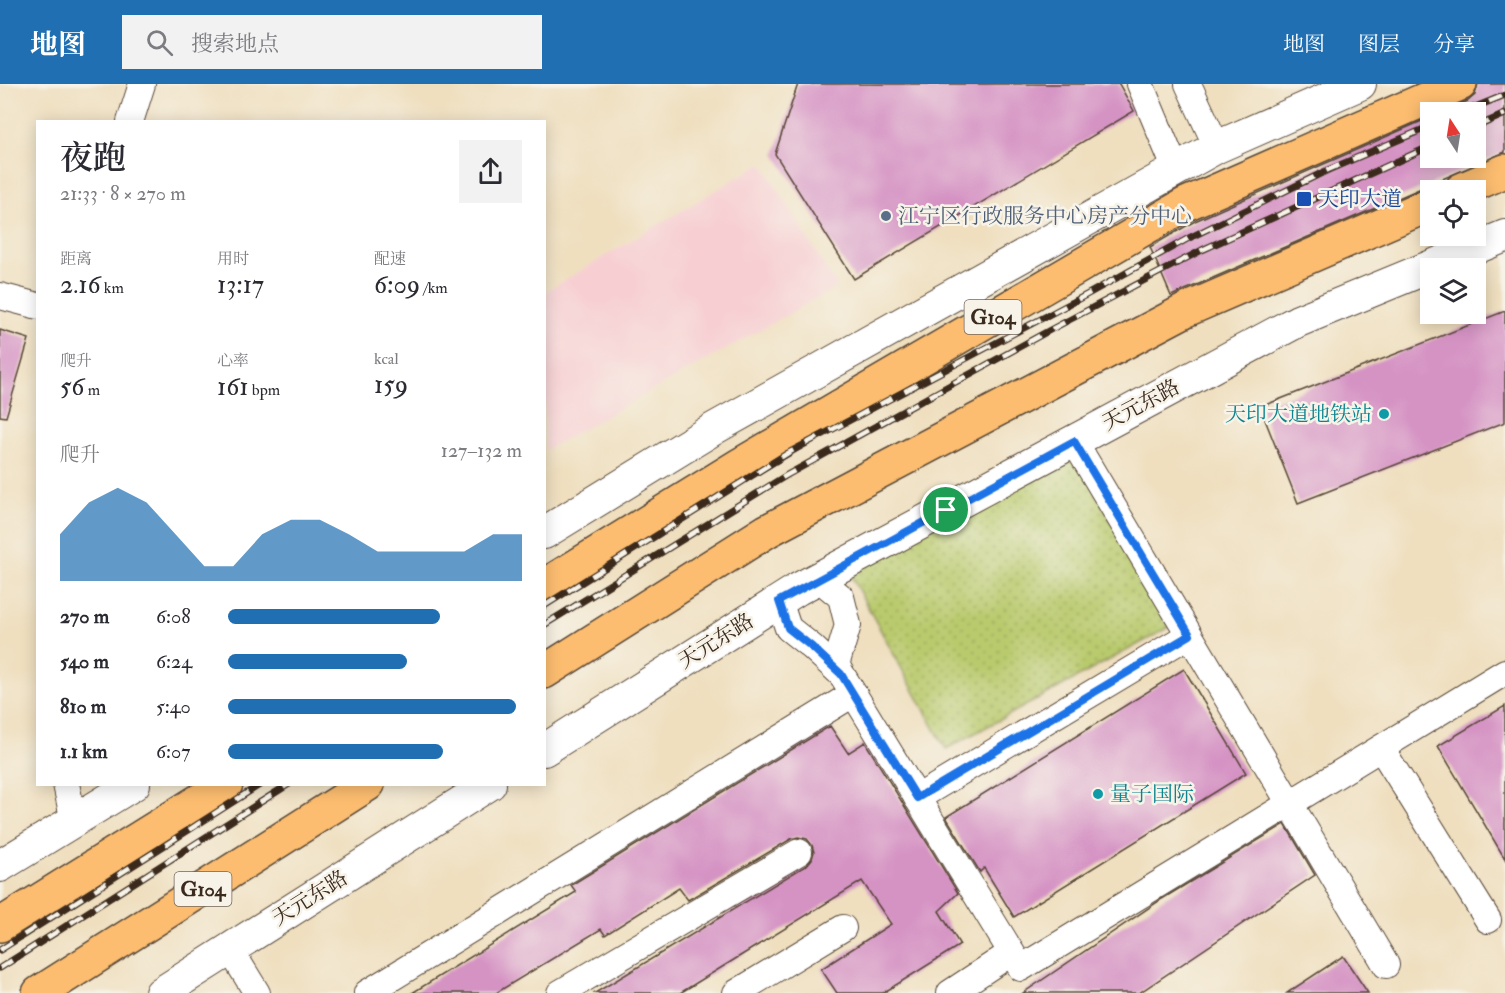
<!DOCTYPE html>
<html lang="zh">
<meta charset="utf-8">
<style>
body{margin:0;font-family:"IM FELL Double Pica","Noto Serif SC",serif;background:#f2f2f3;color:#2b2b33;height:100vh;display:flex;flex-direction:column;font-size:22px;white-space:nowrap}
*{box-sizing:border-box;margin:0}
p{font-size:20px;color:#7c7c81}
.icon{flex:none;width:33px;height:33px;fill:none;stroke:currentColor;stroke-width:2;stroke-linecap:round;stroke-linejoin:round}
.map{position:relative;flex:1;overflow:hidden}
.side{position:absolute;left:36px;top:36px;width:510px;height:666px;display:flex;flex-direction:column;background:#fff;border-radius:0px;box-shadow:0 3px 15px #0003}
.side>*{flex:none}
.needle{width:39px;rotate:348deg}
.buttons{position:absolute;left:1420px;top:18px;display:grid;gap:12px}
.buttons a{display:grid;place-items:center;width:66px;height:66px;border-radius:0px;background:#fff;box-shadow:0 3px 15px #0003;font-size:30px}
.pin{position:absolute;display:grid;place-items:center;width:51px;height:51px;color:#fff;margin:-26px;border:3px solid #fff;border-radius:50%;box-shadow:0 2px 6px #0007}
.round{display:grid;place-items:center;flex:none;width:63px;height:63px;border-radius:0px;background:#f2f2f3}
.head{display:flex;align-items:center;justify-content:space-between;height:102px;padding:0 24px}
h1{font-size:33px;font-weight:600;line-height:45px}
.figures{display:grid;grid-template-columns:repeat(3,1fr);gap:9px;height:102px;padding:6px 24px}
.figures div{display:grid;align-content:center}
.figures b{font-size:26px;font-weight:600}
.figures small{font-size:16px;font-weight:400}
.figures p{font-size:16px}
.chart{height:168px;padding:12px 24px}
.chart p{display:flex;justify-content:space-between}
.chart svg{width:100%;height:108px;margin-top:6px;fill:#1f6fb2;opacity:.7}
ul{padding:0 24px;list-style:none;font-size:20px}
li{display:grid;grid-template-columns:96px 72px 1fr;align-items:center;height:45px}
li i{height:15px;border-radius:8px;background:#1f6fb2}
header{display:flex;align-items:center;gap:36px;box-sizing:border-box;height:84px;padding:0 30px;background:#1f6fb2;color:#fff}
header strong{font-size:28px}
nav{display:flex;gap:33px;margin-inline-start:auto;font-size:21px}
.search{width:420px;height:54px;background:#f2f2f3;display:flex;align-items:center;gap:15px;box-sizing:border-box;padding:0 21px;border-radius:0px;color:#7c7c81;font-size:22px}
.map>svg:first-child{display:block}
.built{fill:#f7cfd3}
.grass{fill:url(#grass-dots);stroke:#7a7a46;stroke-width:1.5}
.building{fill:#d593c4}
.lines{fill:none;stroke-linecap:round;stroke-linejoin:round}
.minor-casing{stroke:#564536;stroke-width:28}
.tertiary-casing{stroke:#564536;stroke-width:34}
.trunk-casing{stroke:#564536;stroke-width:36}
.minor{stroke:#fff;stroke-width:26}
.tertiary{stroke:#fff;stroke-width:32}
.trunk{stroke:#fcbd6f;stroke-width:33}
.rail-casing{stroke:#3b2a1e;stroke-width:7}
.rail{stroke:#f7f3e8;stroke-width:4.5;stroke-dasharray:14;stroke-linecap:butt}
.route-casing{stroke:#fff;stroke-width:12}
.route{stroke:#1a73e8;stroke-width:8}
.transit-dot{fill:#1a4fb4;stroke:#f7f3e8;stroke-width:2}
.service-dot{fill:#5c6f8a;stroke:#f7f3e8;stroke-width:2}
.culture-dot{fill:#0f9aa8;stroke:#f7f3e8;stroke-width:2}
.labels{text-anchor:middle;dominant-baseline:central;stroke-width:5;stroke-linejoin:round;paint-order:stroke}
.shield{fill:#f7f3e8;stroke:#73665b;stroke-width:1.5}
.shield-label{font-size:20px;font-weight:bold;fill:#3b2a1e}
.transit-label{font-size:21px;fill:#164399;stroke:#f7f3e8;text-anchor:start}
.service-label{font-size:21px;fill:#4e5e75;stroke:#f7f3e8;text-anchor:start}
.street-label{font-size:21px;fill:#3b2a1e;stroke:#f7f3e8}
.culture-label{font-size:21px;fill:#0d838f;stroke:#f7f3e8;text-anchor:end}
</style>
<header>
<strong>地图</strong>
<div class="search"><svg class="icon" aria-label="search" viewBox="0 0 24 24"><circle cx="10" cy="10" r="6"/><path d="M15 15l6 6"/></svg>搜索地点</div>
<nav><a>地图</a><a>图层</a><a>分享</a></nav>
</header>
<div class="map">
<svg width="1505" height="909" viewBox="0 0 1505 909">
<defs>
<pattern id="grass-dots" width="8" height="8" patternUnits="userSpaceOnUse" patternTransform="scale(1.5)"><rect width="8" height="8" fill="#b9ca6d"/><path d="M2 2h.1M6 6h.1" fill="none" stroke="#98a459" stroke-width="1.8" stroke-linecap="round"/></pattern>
</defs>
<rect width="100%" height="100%" fill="#f7f3e8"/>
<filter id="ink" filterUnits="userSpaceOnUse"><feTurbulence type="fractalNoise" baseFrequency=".0167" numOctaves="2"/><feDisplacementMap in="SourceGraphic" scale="12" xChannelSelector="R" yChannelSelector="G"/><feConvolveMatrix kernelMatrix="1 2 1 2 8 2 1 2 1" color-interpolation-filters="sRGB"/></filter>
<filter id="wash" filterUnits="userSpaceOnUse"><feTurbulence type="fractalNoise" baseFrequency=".008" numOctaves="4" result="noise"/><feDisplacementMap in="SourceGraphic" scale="24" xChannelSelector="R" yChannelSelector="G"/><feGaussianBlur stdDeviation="1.35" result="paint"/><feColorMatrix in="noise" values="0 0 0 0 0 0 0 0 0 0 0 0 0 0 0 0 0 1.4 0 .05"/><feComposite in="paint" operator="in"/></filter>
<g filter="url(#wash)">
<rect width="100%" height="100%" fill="#efdfbf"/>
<polygon class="built" points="762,79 837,203 545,366 545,208"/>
<polygon class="grass" points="1072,365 1170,543 946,665 848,487"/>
<g id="blocks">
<g class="building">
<polygon points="798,0 1119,0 1134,27 854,195 775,70"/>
<polygon points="1478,0 1505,0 1505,68 1171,212 1150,163 1195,137 1431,33 1431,74 1476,74 1476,28 1442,28 1468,17 1475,11"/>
<polygon points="1505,227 1505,338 1298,419 1260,323"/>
<polygon points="0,246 29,255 6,333 0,332"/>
<polygon points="1184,585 1246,689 1014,833 984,784 980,788 946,733"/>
<polygon points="1505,622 1505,775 1438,662"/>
<polygon points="830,642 848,669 865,658 958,809 939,827 960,861 883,909 837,909 821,885 891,840 862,797 680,909 595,909 807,781 812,775 814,768 812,761 807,755 798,753 791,755 688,816 679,804 605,851 601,845 496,909 412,909 576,808 571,801"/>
<polygon points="1285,740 1315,791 1139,909 1023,909 1162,815"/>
<polygon points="1343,872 1368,909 1287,909"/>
</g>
</g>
</g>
<g filter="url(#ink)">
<use href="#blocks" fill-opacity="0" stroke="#564536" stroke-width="1.5"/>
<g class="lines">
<g class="minor-casing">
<g id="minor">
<polyline points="1140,0 1176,86"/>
<polyline points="1188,0 1217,63"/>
<polyline points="130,38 142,0"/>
<polyline points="0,212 38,222"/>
<polyline points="1074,357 1386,881"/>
<polyline points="818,494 841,513 848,541 836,581 1021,884 1505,588"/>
<polyline points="779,517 788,544 812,563 841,590"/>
<polyline points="1381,664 1488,836"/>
<polyline points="66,700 74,738"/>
<polyline points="917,714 1189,551"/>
<polyline points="230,865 257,909"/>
<polyline points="367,909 853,610"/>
<polyline points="560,909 799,768"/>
<polyline points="736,909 843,844"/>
<polyline points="950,909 1011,869"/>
</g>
</g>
<g class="tertiary-casing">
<g id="tertiary">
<polyline points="544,449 715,344 1217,63 1360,0"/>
<polyline points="544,666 798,505 1298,237 1505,152"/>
<polyline points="0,782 134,700"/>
<polyline points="161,909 490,700"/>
</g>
</g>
<g class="trunk-casing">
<g id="trunk">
<polyline points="1461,106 1505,87"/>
<polyline points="544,502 738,382 1186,120 1460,0"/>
<polyline points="544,588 767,447 1186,226 1431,120"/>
<polyline points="0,841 226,700"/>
<polyline points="39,909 368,700"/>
</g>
</g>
<use href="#minor" class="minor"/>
<use href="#tertiary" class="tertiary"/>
<use href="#trunk" class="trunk"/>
<g class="rail-casing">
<g id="rail">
<polyline points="1463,28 1505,11"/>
<polyline points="1476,43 1505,30"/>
<polyline points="544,522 788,369 1088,210 1189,154 1328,86 1431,42"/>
<polyline points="544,541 787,391 1050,246 1202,166 1431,62"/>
<polyline points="0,866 261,700"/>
<polyline points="0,884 289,700"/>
</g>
</g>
<use href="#rail" class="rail"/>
</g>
</g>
<g class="lines" filter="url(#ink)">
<g class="route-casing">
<polygon id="route" points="1074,357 1190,551 917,714 841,590 812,563 788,544 779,517"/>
</g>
<use href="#route" class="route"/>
</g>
<rect class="transit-dot" x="1296" y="107" width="16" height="16" rx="3"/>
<circle class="service-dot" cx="886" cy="132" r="6"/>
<g class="culture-dot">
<circle cx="1384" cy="330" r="6"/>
<circle cx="1098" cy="710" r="6"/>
</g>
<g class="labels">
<g class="shield">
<rect x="964.5" y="216" width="57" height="34" rx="4.5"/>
<rect x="174.5" y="788" width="57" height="34" rx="4.5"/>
</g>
<g class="shield-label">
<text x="993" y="233">G104</text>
<text x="203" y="805">G104</text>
</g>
<g class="transit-label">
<text x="1318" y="115">天印大道</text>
</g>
<g class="service-label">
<text x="898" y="132">江宁区行政服务中心房产分中心</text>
</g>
<g class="street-label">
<text transform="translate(1141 321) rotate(-28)">天元东路</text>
<text transform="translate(716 557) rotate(-32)">天元东路</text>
<text transform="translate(310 814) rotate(-32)">天元东路</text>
</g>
<g class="culture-label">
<text x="1372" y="330">天印大道地铁站</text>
<text x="1110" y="710" text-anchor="start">量子国际</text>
</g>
</g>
</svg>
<div class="buttons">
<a><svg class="needle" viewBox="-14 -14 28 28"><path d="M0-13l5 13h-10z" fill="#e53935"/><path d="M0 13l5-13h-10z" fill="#7c7c81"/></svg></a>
<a><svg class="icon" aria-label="locate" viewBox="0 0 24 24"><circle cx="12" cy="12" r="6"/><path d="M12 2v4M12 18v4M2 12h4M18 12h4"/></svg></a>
<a><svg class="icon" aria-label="layers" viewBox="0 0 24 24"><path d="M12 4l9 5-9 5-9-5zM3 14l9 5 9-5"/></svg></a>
</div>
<div class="pin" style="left:946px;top:426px;background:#1e9e55"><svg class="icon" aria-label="arrive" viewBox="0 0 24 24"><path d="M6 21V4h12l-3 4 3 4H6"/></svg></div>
<section class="side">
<div class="head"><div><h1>夜跑</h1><p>21:33 · 8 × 270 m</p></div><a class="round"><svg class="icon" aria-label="share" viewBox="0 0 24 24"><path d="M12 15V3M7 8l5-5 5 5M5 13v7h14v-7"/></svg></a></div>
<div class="figures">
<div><p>距离</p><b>2.16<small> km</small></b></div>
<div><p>用时</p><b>13:17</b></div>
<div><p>配速</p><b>6:09<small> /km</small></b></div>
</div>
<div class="figures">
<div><p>爬升</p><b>56<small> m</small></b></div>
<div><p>心率</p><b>161<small> bpm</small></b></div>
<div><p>kcal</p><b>159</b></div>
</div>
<div class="chart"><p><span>爬升</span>127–132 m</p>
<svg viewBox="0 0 160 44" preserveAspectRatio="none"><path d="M0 44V25L10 12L20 6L30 12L40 25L50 38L60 38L70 25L80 19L90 19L100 25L110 32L120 32L130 32L140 32L150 25L160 25V44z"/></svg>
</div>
<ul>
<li><b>270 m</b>6:08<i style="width:72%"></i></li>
<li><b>540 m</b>6:24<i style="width:61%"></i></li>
<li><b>810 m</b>5:40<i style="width:98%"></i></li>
<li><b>1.1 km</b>6:07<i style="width:73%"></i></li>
</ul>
</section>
</div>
